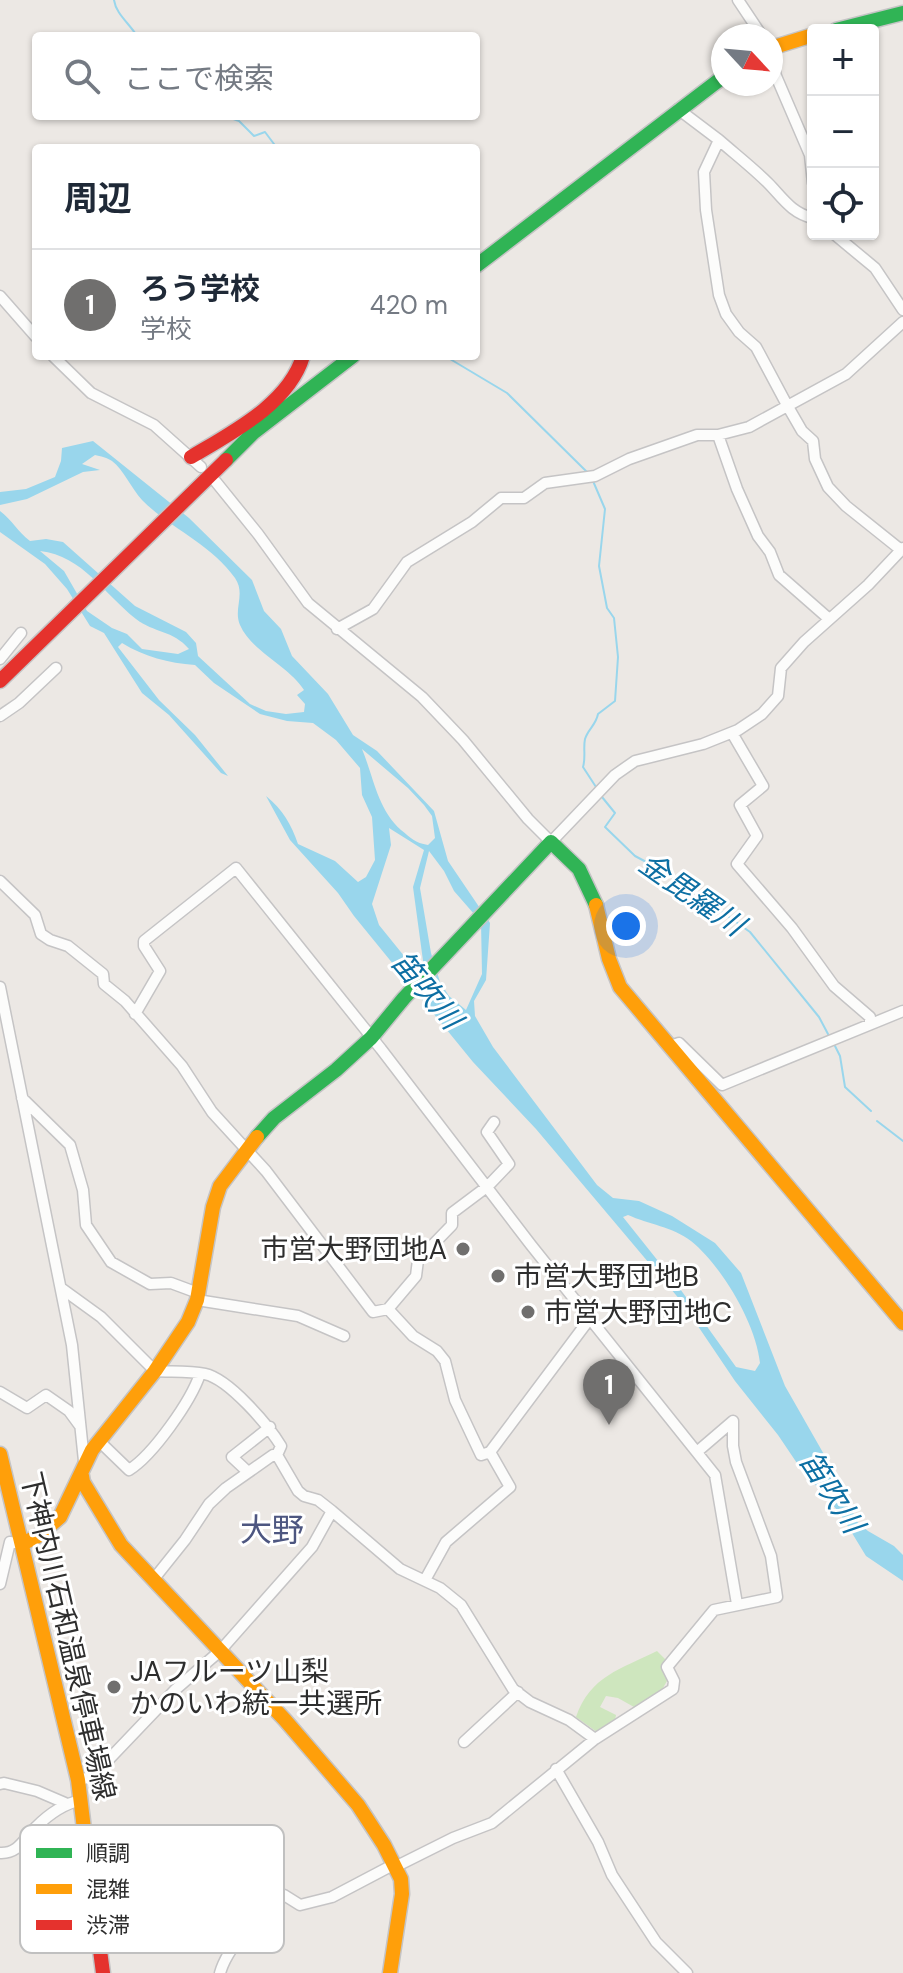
<!DOCTYPE html>
<html lang="ja">
<meta charset="utf-8">
<style>
body{margin:0;font-family:"DM Sans","Noto Sans JP",sans-serif;background:#f6f6f7;color:#1f2937}
.controls{position:absolute;right:24px;top:24px;display:grid;overflow:hidden;border-radius:8px;box-shadow:0 2px 6px #0004}
.controls button{width:72px;height:72px;display:grid;place-items:center;padding:0;border:0;border-bottom:2px solid #e0e1e3;background:#fff;color:#1f2937;font:40px sans-serif}
.compass{position:absolute;left:711px;top:24px;width:72px;height:72px;border-radius:50%;background:#fff;box-shadow:0 2px 6px #0004;rotate:116deg}
.you{position:absolute;left:626px;top:926px;width:28px;height:28px;margin:-20px;border:6px solid #fff;border-radius:50%;background:#1a73e8;box-shadow:0 0 0 12px #1a73e833}
.badge{display:grid;place-items:center;width:52px;height:52px;border-radius:50%;background:#706f6e;color:#fff;font-size:26px;font-weight:700}
.pin{position:absolute;translate:-50% -66px;filter:drop-shadow(0 2px 4px #0008)}
.pin::after{content:'';position:absolute;top:42px;width:28px;height:24px;background:inherit;clip-path:polygon(0 0,100% 0,50% 100%)}
.list{margin:0;padding:0;list-style:none}
h2{display:flex;justify-content:space-between;align-items:center;height:104px;margin:0;padding:0 32px;font-size:34px}
h2 small{font-size:26px;font-weight:400;color:#747a83}
.list li{display:grid;grid-template-columns:52px 1fr auto;gap:24px;align-items:center;box-sizing:border-box;height:112px;padding:0 32px;border-top:2px solid #e0e1e3}
.list b{display:block;font-size:30px;white-space:nowrap}
.list p{margin:0;font-size:26px;white-space:nowrap;color:#747a83}
.list em{font-size:26px;font-style:normal;color:#747a83}
.icon{flex:none;width:44px;height:44px;fill:none;stroke:currentColor;stroke-width:2;stroke-linecap:round;stroke-linejoin:round}
.map{position:relative;flex:none;width:903px;height:1973px;overflow:hidden}
.search{position:absolute;background:#fff;box-shadow:0 2px 6px #0004;left:32px;top:32px;width:448px;height:88px;display:flex;align-items:center;gap:20px;box-sizing:border-box;padding:0 28px;border-radius:8px;color:#747a83;font-size:30px}
.panel{position:absolute;background:#fff;box-shadow:0 2px 6px #0004;left:32px;top:144px;width:448px;height:216px;border-radius:8px}
.map>svg:first-child{display:block}
</style>
<div class="map">
<svg width="903" height="1973" viewBox="0 0 903 1973">
<rect width="100%" height="100%" fill="#ece8e4"/>
<!-- green -->
<path fill="#cee6be" d="M 657,1651 L 668,1662 L 663,1667 L 667,1681 L 660,1693 L 634,1707 L 618,1698 L 606,1696 L 600,1707 L 616,1715 L 615,1720 L 597,1732 L 576,1717 C 590,1676 621,1669 657,1651 Z"/>
<!-- water -->
<path fill="#99d6ec" fill-rule="evenodd" d="M 93,441 L 189,518 L 252,580 L 264,611 L 281,629 L 292,656 L 328,694 L 353,735 L 377,751 L 434,811 L 448,861 L 490,923 L 486,980 L 474,1001 L 475,1016 L 493,1047 L 597,1185 L 613,1198 L 639,1201 L 672,1216 L 715,1243 L 741,1273 L 785,1386 L 850,1500 L 855,1520 L 868,1531 L 894,1546 L 903,1555 L 903,1581 L 866,1556 L 841,1515 L 819,1488 L 807,1478 L 778,1435 L 735,1381 L 681,1301 L 536,1129 L 473,1062 L 354,916 L 338,893 L 290,840 L 266,796 C 283,810 291,824 298,844 L 335,861 L 358,882 L 366,877 L 375,860 L 372,817 L 362,795 L 360,768 L 336,740 L 313,723 L 287,721 L 260,714 L 214,683 L 195,665 C 168,663 145,657 122,643 L 118,647 L 159,700 L 195,735 L 228,776 L 221,773 L 169,715 L 142,693 L 104,633 L 90,626 L 67,589 L 45,564 L 0,532 L 0,511 C 12,520 18,532 30,541 L 46,539 L 63,542 L 135,606 L 186,632 L 196,643 L 198,656 L 250,704 L 266,711 L 286,714 L 304,712 L 305,704 L 297,695 L 304,690 C 290,667 251,651 240,625 C 233,609 246,594 235,578 C 211,544 171,529 142,500 C 131,488 124,470 112,461 C 108,458 100,456 95,455 L 82,464 L 100,470 L 83,472 L 27,499 L 0,505 L 0,492 L 26,489 L 55,477 L 61,461 L 62,448 ZM 40,551 C 83,556 104,594 136,619 C 154,633 173,630 189,649 L 178,654 L 142,649 L 127,634 L 112,628 L 87,611 L 64,571 ZM 362,749 L 408,788 L 424,805 L 432,816 L 435,838 L 428,845 C 415,843 411,838 401,830 C 377,808 374,778 362,749 ZM 389,828 L 424,850 L 413,887 L 424,968 L 417,972 L 379,925 L 372,904 L 391,845 ZM 429,851 L 444,871 L 454,891 L 481,922 L 482,974 L 466,1010 L 449,996 L 440,982 L 431,953 L 420,888 ZM 628,1215 C 648,1224 673,1227 691,1241 C 722,1266 756,1324 760,1363 L 755,1371 L 736,1367 L 678,1286 L 623,1217 Z"/>
<g fill="none" stroke-linecap="round" stroke-linejoin="round">
<!-- stream -->
<path stroke="#99d6ec" stroke-width="2" d="M 114,0 C 116,14 129,23 137,36
M 225,116 L 239,121 L 254,136 L 265,132 L 277,148
M 445,356 L 507,393 L 587,472
M 593,481 L 605,509 L 599,566 L 607,608 L 614,618 L 618,657 L 615,701 L 598,714 C 596,725 588,729 585,739 C 583,748 586,757 583,767 L 596,787
M 602,797 L 615,813 L 605,827 L 635,856 L 667,873 L 750,932 L 819,1017 L 828,1034
M 835,1046 L 840,1056 L 845,1087 L 871,1111
M 877,1121 L 903,1141"/>
<!-- street casing -->
<g stroke="#c5c4c5" stroke-width="13">
<path id="street" d="M 738,0 L 762,36
M 771,57 L 776,76 L 810,155 L 813,183
M 678,109 L 719,140 L 704,172 L 706,210 L 719,295 L 726,314 L 739,332 L 756,347 L 787,405 L 802,431 L 813,441 L 815,459 L 828,487 L 846,506 L 901,550
M 719,140 C 735,154 753,168 768,183 C 782,197 791,213 813,218
M 834,234 L 875,268 L 903,310
M 0,296 L 36,337
M 53,356 L 91,393 L 154,425 L 201,467
M 718,435 L 737,489 L 758,536 L 770,552 L 779,575 L 828,618
M 216,482 L 258,534 L 308,603 L 422,697 L 463,740 L 528,819 L 551,842 L 615,775 L 635,761 L 703,744 L 738,730 L 762,714 L 778,696 L 781,668 L 804,642 L 868,585 L 903,548
M 337,629 L 373,609 L 407,562 L 472,522 L 501,498 L 524,498 L 545,483 L 595,476 L 629,459 L 697,435 L 718,435 L 749,427 L 846,374 L 903,322
M 0,659 L 21,633
M 0,716 L 19,703 L 56,668
M 732,733 L 763,786 L 740,805 L 757,836 L 737,864 L 792,928 L 834,986 L 870,1017 L 870,1022
M 0,881 L 35,915 L 41,934 L 50,940 L 68,946 L 103,974 L 104,984 L 125,1001 L 182,1066 L 212,1112 L 266,1171 L 373,1312 L 388,1309 L 413,1336 L 437,1351 L 445,1361 L 455,1400 L 481,1455 L 490,1452 L 510,1487 L 446,1542 L 425,1580
M 0,987 L 72,1345 L 84,1461
M 135,1014 L 160,971 L 144,946 L 144,941 L 236,868 L 381,1049 L 531,1245 L 715,1475 L 737,1604
M 670,1046 L 679,1043 L 722,1085 L 903,1011
M 22,1098 L 70,1145 L 83,1190 L 86,1225 L 111,1262 L 150,1284 L 171,1283 L 198,1293
M 61,1288 L 101,1317 L 155,1371 C 171,1372 189,1371 205,1374 C 229,1379 269,1426 281,1446 L 277,1455 L 298,1491 L 304,1496 L 318,1500 L 332,1511 L 400,1569 L 440,1588 L 461,1605 L 513,1689 L 530,1702 L 569,1720 L 595,1739
M 197,1300 L 298,1316 L 344,1336
M 388,1309 L 416,1276 L 418,1260 L 452,1225 L 452,1213 L 488,1186 L 509,1164 L 487,1132 L 494,1122
M 0,1392 L 27,1408 L 46,1395 L 69,1411 L 80,1426
M 99,1441 L 129,1470 C 153,1455 191,1401 200,1374
M 698,1451 L 733,1421
M 490,1452 L 591,1317
M 248,1472 L 232,1457 L 270,1427
M 153,1580 L 185,1540 L 209,1504 L 226,1488 L 273,1455 L 277,1455
M 0,1584 L 10,1542 L 22,1544
M 464,1742 L 518,1692
M 556,1769 L 598,1842 L 612,1875 L 656,1942 L 687,1973
M 78,1780 L 92,1777 L 176,1689 L 220,1651 L 312,1547 L 332,1511
M 0,1784 L 4,1783 L 37,1791 L 65,1803
M 0,1853 C 19,1854 24,1838 36,1827 C 49,1814 63,1804 81,1800
M 220,1973 C 228,1945 258,1916 279,1897 L 284,1895 L 300,1905 L 332,1897 L 389,1867 L 397,1866 L 453,1838 L 492,1823 L 595,1739 L 673,1689 L 674,1681 L 667,1667 L 714,1610 L 777,1597 L 771,1556 L 736,1462 L 733,1446 L 733,1421"/>
</g>
<!-- fast casing -->
<g stroke="#c5c4c5" stroke-width="17">
<path id="fast" d="M 836,30 L 903,13
M 476,266 L 723,77
M 226,460 L 253,433 L 353,356
M 257,1137 L 274,1118 L 336,1070 L 371,1038 L 404,998 L 551,842 L 579,869 L 596,905"/>
</g>
<!-- slow casing -->
<g stroke="#c5c4c5" stroke-width="17">
<path id="slow" d="M 771,48 L 813,35
M 596,905 L 609,959 L 620,987 L 903,1323
M 0,1454 L 78,1780 L 85,1837
M 82,1476 L 83,1482 L 121,1545 L 285,1720 L 358,1805 L 384,1845 L 401,1879 L 402,1894 L 390,1973
M 22,1544 L 38,1536 L 60,1517 L 92,1450 L 155,1371 L 188,1322 L 197,1300 L 213,1207 L 220,1186 L 257,1137"/>
</g>
<!-- jam casing -->
<g stroke="#c5c4c5" stroke-width="17">
<path id="jam" d="M 191,457 C 231,433 289,404 303,356
M 0,681 L 226,460
M 85,1837 L 103,1973"/>
</g>
<!-- street -->
<use href="#street" stroke="#fcfcfb" stroke-width="10"/>
<!-- fast -->
<use href="#fast" stroke="#30b455" stroke-width="14"/>
<!-- slow -->
<use href="#slow" stroke="#ff9f0a" stroke-width="14"/>
<!-- jam -->
<use href="#jam" stroke="#e5322d" stroke-width="14"/>
</g>
<!-- markers -->
<g fill="#706f6e" stroke="#fff" stroke-width="3">
<circle cx="463" cy="1249" r="8"/>
<circle cx="498" cy="1276" r="8"/>
<circle cx="528" cy="1312" r="8"/>
<circle cx="114" cy="1687" r="8"/>
</g>
<g text-anchor="middle" dominant-baseline="central" stroke-width="6" stroke-linejoin="round" paint-order="stroke">
<!-- poi labels -->
<g font-size="28" fill="#2e2e2e" stroke="#fff" text-anchor="start">
<text x="447" y="1249" text-anchor="end">市営大野団地A</text>
<text x="514" y="1276">市営大野団地B</text>
<text x="544" y="1312">市営大野団地C</text>
<text x="130" y="1671">JAフルーツ山梨<tspan x="130" dy="32">かのいわ統一共選所</tspan></text>
</g>
<!-- street labels -->
<g font-size="28" fill="#2e2e2e" stroke="#fff">
<text transform="translate(68 1636) rotate(77)">下神内川石和温泉停車場線</text>
</g>
<!-- water labels -->
<g font-size="30" font-style="italic" fill="#0d6fa3" stroke="#fff">
<text transform="translate(692 894) rotate(35)">金毘羅川</text>
<text transform="translate(427 990) rotate(50)">笛吹川</text>
<text transform="translate(832 1492) rotate(57)">笛吹川</text>
</g>
<!-- quarter labels -->
<g font-size="32" fill="#4d5680" stroke="#fff">
<text x="272" y="1530">大野</text>
</g>
</g>
<!-- legend -->
<rect x="20" y="1825" width="264" height="128" rx="12" fill="#fff" stroke="#c0c0c0" stroke-width="2"/>
<rect x="36" y="1848" width="36" height="10" fill="#30b455"/>
<rect x="36" y="1884" width="36" height="10" fill="#ff9f0a"/>
<rect x="36" y="1920" width="36" height="10" fill="#e5322d"/>
<g font-size="22" fill="#2e2e2e">
<text x="86" y="1861">順調</text>
<text x="86" y="1897">混雑</text>
<text x="86" y="1933">渋滞</text>
</g>
</svg>
<div class="controls">
<button>+</button>
<button>−</button>
<button><svg class="icon" aria-label="locate" viewBox="0 0 24 24"><circle cx="12" cy="12" r="6"/><path d="M12 2v4M12 18v4M2 12h4M18 12h4"/></svg></button>
</div>
<svg class="compass" viewBox="-18 -18 36 36"><path d="M0-13l5 13h-10z" fill="#e53935"/><path d="M0 13l5-13h-10z" fill="#747a83"/></svg>
<div class="you"></div>
<div class="pin badge" style="left:609px;top:1425px">1</div>
<div class="search"><svg class="icon" aria-label="search" viewBox="0 0 24 24"><circle cx="10" cy="10" r="6"/><path d="M15 15l6 6"/></svg>ここで検索</div>
<section class="panel">
<h2>周辺<small></small></h2>
<ul class="list">
<li><span class="badge">1</span><div><b>ろう学校</b><p>学校</p></div><em>420 m</em></li>
</ul>
</section>
</div>
